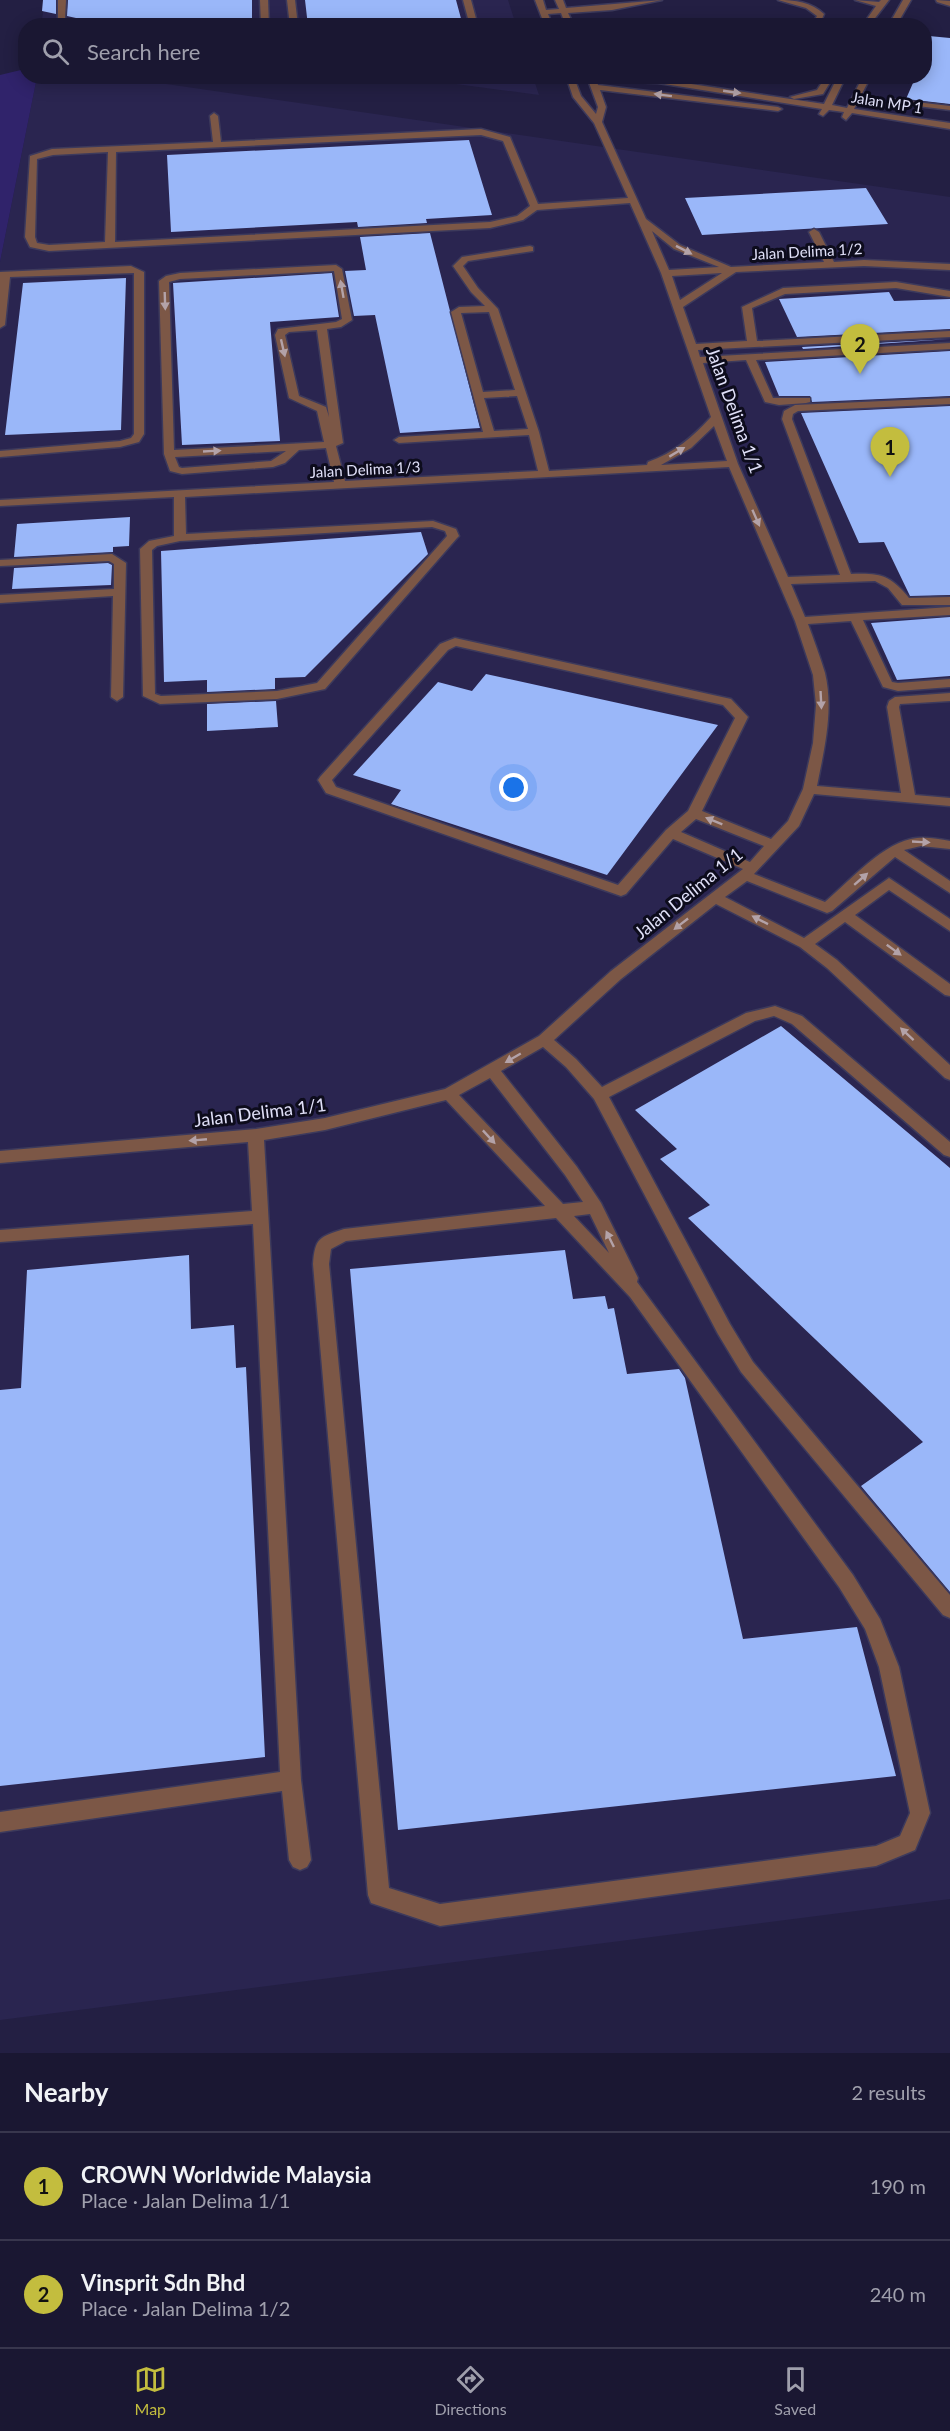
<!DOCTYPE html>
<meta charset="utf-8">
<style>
body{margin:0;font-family:Lato,sans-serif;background:#23203a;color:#f1f3f6}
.you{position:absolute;left:514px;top:788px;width:21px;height:21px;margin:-15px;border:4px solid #fff;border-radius:50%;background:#1a73e8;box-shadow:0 0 0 9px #1a73e833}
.badge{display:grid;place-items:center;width:39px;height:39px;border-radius:50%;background:#c3bd3e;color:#111;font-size:20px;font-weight:700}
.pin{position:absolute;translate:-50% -50px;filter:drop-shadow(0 2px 3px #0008)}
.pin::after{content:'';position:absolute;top:32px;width:21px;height:18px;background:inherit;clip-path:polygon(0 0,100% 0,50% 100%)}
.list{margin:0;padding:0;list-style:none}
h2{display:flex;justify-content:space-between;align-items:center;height:78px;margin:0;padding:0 24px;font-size:26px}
h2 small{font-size:20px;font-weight:400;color:#9f9fac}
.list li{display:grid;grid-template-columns:39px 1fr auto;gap:18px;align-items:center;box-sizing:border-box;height:108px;padding:0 24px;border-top:2px solid #38364d}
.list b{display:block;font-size:22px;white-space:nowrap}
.list p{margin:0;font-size:20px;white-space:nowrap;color:#9f9fac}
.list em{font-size:20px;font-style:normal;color:#9f9fac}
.icon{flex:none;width:33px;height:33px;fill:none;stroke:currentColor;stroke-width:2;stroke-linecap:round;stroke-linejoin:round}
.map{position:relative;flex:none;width:950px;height:2053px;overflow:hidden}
.search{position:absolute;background:#1a1732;box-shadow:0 3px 15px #0003;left:18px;right:18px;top:18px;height:66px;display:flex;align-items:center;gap:15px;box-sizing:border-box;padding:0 21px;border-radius:24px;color:#9f9fac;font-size:22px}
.sheet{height:294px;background:#1a1732}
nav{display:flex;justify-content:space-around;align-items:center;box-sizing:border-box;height:84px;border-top:2px solid #38364d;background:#1a1732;font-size:16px;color:#9f9fac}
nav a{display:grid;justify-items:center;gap:3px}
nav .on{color:#c3bd3e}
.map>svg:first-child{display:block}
</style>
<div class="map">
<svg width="950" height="2053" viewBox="0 0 950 2053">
<rect width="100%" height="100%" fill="#231f43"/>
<!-- built -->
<path fill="#2a2550" d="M 45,0 L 508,0 L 516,25 L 41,26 Z
M 37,77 L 118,77 L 950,197 L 950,1899 L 0,2020 L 0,262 Z
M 404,77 L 533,77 L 539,95 Z"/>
<!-- green -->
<path fill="#30236b" d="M 25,69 L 26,76 L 37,77 L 0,262 L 0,75 Z"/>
<!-- building -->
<path fill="#9ab7f9" d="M 43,0 L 56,0 L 56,14 L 42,11 Z
M 68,0 L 252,0 L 252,26 L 112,26 L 67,16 Z
M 305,0 L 456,0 L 463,26 L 308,26 Z
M 929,36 L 950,38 L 950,104 L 906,99 L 916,76 L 924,76 L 924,47 Z
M 469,140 L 492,215 L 426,219 L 427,223 L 358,227 L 357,222 L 171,232 L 167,155 Z
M 866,188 L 888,224 L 702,235 L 685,198 Z
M 430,233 L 480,428 L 400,433 L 375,315 L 354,316 L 345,271 L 366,270 L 360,237 Z
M 332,273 L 339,317 L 270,322 L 280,441 L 182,445 L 173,283 Z
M 126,278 L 121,430 L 5,435 L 23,283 Z
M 889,292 L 894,301 L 950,299 L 950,329 L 797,337 L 779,299 Z
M 950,339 L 803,349 L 802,347 Z
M 950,351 L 950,396 L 812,402 L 810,396 L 779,396 L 765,362 Z
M 950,406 L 950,595 L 910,596 L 884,542 L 859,543 L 801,413 Z
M 130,517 L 129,546 L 113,547 L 113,552 L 14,557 L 17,524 Z
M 421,532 L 428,554 L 305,677 L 275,678 L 275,689 L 207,692 L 207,680 L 164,682 L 161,551 Z
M 108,563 L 112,565 L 111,585 L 12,589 L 14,568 Z
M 950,617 L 950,676 L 897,680 L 871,623 Z
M 486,674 L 718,725 L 607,875 L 391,804 L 401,790 L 353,775 L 438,682 L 472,691 Z
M 276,701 L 278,727 L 207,731 L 207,704 Z
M 781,1026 L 950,1168 L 950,1592 L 861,1486 L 923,1442 L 688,1218 L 710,1205 L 660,1159 L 677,1149 L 635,1110 Z
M 565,1250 L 573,1299 L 605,1296 L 608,1309 L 614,1308 L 627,1374 L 679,1369 L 685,1378 L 743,1639 L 857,1627 L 896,1776 L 398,1830 L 350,1269 Z
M 189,1255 L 191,1329 L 234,1325 L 236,1368 L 246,1367 L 265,1757 L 0,1786 L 0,1390 L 21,1388 L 27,1270 Z"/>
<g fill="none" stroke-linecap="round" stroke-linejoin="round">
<!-- minor casing -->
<g stroke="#3d3a5c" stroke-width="3">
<path id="minor" d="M 58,0 L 66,0 L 65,19 L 93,26 L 76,26 L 58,22 Z
M 260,0 L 268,0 L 269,26 L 261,26 Z
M 287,0 L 295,0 L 298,26 L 290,26 Z
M 463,0 L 471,0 L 478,26 L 470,26 Z
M 535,0 L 543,0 L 546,10 L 559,9 L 555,0 L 563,0 L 566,8 L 662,0 L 612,10 L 568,13 L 574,26 L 566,26 L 561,13 L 548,14 L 553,26 L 545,26 Z
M 778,0 C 795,0 811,2 824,14 L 822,19 L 861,26 L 813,23 L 817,16 L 806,8 Z
M 855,0 L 879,2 L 881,0 L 889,0 L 869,26 L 862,26 L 876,6 Z
M 903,0 L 911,0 L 896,26 L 888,26 Z
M 936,0 L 950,1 L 950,6 L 937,2 Z
M 485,76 L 493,76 L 493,77 L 489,79 Z
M 566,76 L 658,79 L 824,104 L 838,76 L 846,76 L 832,105 L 847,108 L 863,76 L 871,76 L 854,109 L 950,123 L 950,129 L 852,113 L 846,120 L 842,117 L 844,112 L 829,110 L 823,116 L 819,114 L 822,109 L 658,83 L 597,81 L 598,85 L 778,107 L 782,109 L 778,111 L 600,90 L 606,107 L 602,122 L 646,219 L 680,245 L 731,267 L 824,262 L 809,232 L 814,229 L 819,232 L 834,262 L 864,260 L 950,264 L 950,270 L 864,266 L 736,272 L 683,307 L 696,344 L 747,341 L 742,307 L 783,288 L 896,282 L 950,291 L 950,297 L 896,288 L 785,294 L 752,308 L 757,341 L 950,331 L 950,337 L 698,350 L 700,357 L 950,343 L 950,349 L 756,360 L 773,398 L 810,398 L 810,402 L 806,403 L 779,405 L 765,402 L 746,360 L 703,363 L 738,464 L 788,577 L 840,575 L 782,419 L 784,411 L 795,405 L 950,398 L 950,404 L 798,411 L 793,414 L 792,419 L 851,574 C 881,573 890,575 909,598 L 950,597 L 950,605 L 902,605 L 888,588 L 875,581 L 791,584 L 805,617 L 950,607 L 950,615 L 863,620 L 892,682 L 898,683 L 950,679 L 950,687 L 898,691 L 883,687 L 851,621 L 808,624 C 814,640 820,657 825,673 C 834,710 824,750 817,786 L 901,793 L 887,707 L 889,701 L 895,697 L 950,693 L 950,701 L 900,704 L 899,707 L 915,795 L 950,798 L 950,806 L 814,794 L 799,826 L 754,874 L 825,902 C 850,881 884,841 917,838 C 928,837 939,839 950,841 L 950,849 L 921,846 L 904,850 L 950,881 L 950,893 L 895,857 L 832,911 L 827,913 L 747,881 L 725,897 L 804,938 L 889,878 L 950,919 L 950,931 L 889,890 L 855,915 L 950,984 L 950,996 L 945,995 L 845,922 L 815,944 L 837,960 L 950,1065 L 950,1080 L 945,1078 L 827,968 L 800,947 L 716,904 L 621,979 L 554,1040 L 576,1059 L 602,1087 L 746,1013 L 775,1006 L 802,1016 L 950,1142 L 950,1157 L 944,1155 L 792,1024 L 774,1016 L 755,1021 L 609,1097 L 730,1324 L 753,1362 L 950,1595 L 950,1618 L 943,1615 L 741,1372 L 718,1334 L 594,1099 L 566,1067 L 543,1047 L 501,1071 L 577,1167 L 601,1203 L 638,1278 L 637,1282 L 853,1575 L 880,1619 L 899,1667 L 930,1813 L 915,1850 L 876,1866 L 440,1926 L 371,1903 L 368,1895 L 313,1264 C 315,1238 319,1237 344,1229 L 545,1206 L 446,1100 L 325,1130 L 264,1140 L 301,1780 L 311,1860 L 307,1867 L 300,1870 L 293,1867 L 289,1860 L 282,1791 L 0,1832 L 0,1812 L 280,1772 L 253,1224 L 0,1242 L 0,1230 L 252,1211 L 248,1142 L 0,1163 L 0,1151 L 256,1129 L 325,1118 L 445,1089 L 539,1036 L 611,971 L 743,869 L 673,839 L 626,894 L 621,896 L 326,793 L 318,780 L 320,777 L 440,644 L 455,638 L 731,699 L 748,717 L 702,811 L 771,839 L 788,821 L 803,789 L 813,743 L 816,705 L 813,675 L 795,621 L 729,467 L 185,497 L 186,534 L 433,521 L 456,529 L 459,536 L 457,538 L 325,689 L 277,699 L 160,704 L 143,696 L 140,549 L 149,541 L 174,536 L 174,497 L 0,506 L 0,500 L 334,482 L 326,448 L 299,450 L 285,463 L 273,467 L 182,474 L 170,471 L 164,454 L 159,281 L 166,276 L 180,273 L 336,265 L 342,269 L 352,320 L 341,327 L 327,329 L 343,443 L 336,446 L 345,481 L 538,471 L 529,435 L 399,443 L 394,440 L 399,437 L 483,432 L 451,312 L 459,307 L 485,306 L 471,292 L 453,266 L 462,257 L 530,246 L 533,247 L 533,251 L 468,261 L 463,266 L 478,288 L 498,309 L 539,432 L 549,471 L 647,465 L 648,462 C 674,453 693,437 711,417 L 661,273 L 630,203 L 537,210 L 523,220 L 490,228 L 49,251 L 30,247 L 25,237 L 30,156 L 52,149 L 213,142 L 210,116 L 214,113 L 218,116 L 221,142 L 481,129 L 510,137 L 538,204 L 628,198 L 594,123 L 573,97 ZM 575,80 L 588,80 L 598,107 L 596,114 L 581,96 ZM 481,135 L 503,141 L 530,206 L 517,216 L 490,222 L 115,242 L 116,152 ZM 108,152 L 105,242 L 49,245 L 37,243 L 35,237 L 37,159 L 53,155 ZM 652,231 L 674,249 L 719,267 L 669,270 ZM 334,271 L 342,319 L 336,322 L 278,329 L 275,335 L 289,398 L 317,411 L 324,442 L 174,450 L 169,282 L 180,279 ZM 722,273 L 680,300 L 672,276 ZM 489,312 L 515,390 L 483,392 L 461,313 ZM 317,330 L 329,417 L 326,407 L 299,396 L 285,335 L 289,332 ZM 517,396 L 528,429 L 494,431 L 484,398 ZM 714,426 L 727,461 L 661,465 L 691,448 ZM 286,451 L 271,461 L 182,468 L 179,467 L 175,457 ZM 432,527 L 445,531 L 447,536 L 317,683 L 277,691 L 161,696 L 155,694 L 152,550 L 157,546 L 180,541 ZM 456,646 L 723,705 L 735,718 L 688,811 L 666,830 L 618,885 L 336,787 L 332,780 L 448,650 ZM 696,819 L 764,846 L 750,862 L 681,832 ZM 490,1078 L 565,1175 L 583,1202 L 563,1204 L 459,1095 ZM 590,1214 L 609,1253 L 574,1216 ZM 556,1218 L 630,1297 L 839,1587 L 865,1629 L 879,1667 L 910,1813 L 900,1836 L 876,1846 L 440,1904 L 389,1888 L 329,1264 L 331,1249 L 346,1241 Z
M 826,76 L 834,76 L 823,94 L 794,99 L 790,97 L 817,90 Z
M 890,99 L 950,106 L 950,110 L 893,103 L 890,103 Z
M 131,266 L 144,272 L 144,434 L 139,442 L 120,447 L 0,457 L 0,451 L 120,441 L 131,438 L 134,434 L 134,273 L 10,277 L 5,325 L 0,328 L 0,272 Z
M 112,554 L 126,563 L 123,697 L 117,701 L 111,697 L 113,596 L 0,603 L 0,595 L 114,589 L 114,564 L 109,561 L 0,566 L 0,560 Z"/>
</g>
<!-- minor -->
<use href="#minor" fill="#7c5746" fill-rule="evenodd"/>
</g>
<!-- one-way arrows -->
<defs><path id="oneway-solid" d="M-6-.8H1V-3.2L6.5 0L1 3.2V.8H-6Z" transform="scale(1.5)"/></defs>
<g fill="#b3a2a8">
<use href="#oneway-solid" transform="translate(732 92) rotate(8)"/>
<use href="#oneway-solid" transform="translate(663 95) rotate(-173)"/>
<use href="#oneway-solid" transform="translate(684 250) rotate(27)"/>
<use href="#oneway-solid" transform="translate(342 289) rotate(-100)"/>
<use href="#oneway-solid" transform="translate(165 301) rotate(88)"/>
<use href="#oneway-solid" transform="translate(283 348) rotate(77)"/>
<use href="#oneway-solid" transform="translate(212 451) rotate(-3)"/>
<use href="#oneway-solid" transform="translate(677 452) rotate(-31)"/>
<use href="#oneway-solid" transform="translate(756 518) rotate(66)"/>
<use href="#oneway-solid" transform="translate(821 700) rotate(87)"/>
<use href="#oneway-solid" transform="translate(714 821) rotate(-158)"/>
<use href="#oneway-solid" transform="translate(921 842) rotate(3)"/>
<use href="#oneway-solid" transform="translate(861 879) rotate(-41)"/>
<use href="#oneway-solid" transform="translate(760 920) rotate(-153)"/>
<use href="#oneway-solid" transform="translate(681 924) rotate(142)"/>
<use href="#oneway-solid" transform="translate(894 950) rotate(36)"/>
<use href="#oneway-solid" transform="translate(907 1034) rotate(-137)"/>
<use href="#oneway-solid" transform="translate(513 1058) rotate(150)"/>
<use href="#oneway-solid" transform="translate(489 1137) rotate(47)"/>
<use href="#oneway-solid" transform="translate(198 1140) rotate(175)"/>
<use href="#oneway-solid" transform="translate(610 1239) rotate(-116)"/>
</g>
<g text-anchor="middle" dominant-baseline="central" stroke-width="6" stroke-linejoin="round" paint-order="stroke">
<!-- far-street labels -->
<g font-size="15" fill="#e0e0f8" stroke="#0d0c1c">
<text transform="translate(887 102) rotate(9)">Jalan MP 1</text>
<text transform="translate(807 251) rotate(-3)">Jalan Delima 1/2</text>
<text transform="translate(365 469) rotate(-3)">Jalan Delima 1/3</text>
</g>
<!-- street labels -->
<g font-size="18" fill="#e0e0f8" stroke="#0d0c1c">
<text transform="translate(735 410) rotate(70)">Jalan Delima 1/1</text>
<text transform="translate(688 893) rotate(-39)">Jalan Delima 1/1</text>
<text transform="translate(260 1112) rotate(-7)">Jalan Delima 1/1</text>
</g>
</g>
</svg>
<div class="you"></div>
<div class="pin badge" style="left:890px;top:477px">1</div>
<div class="pin badge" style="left:860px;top:374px">2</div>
<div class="search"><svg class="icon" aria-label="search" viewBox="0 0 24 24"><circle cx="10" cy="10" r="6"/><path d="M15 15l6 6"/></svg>Search here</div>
</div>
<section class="sheet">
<h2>Nearby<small>2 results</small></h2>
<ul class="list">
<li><span class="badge">1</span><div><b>CROWN Worldwide Malaysia</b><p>Place · Jalan Delima 1/1</p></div><em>190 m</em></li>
<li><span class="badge">2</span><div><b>Vinsprit Sdn Bhd</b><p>Place · Jalan Delima 1/2</p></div><em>240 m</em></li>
</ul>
</section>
<nav>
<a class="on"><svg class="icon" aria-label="map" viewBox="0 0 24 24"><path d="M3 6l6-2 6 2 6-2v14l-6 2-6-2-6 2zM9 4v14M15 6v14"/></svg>Map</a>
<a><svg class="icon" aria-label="directions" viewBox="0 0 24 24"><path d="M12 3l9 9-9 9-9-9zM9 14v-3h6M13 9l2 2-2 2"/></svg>Directions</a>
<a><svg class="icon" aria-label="saved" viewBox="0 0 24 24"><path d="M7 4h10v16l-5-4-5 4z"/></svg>Saved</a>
</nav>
